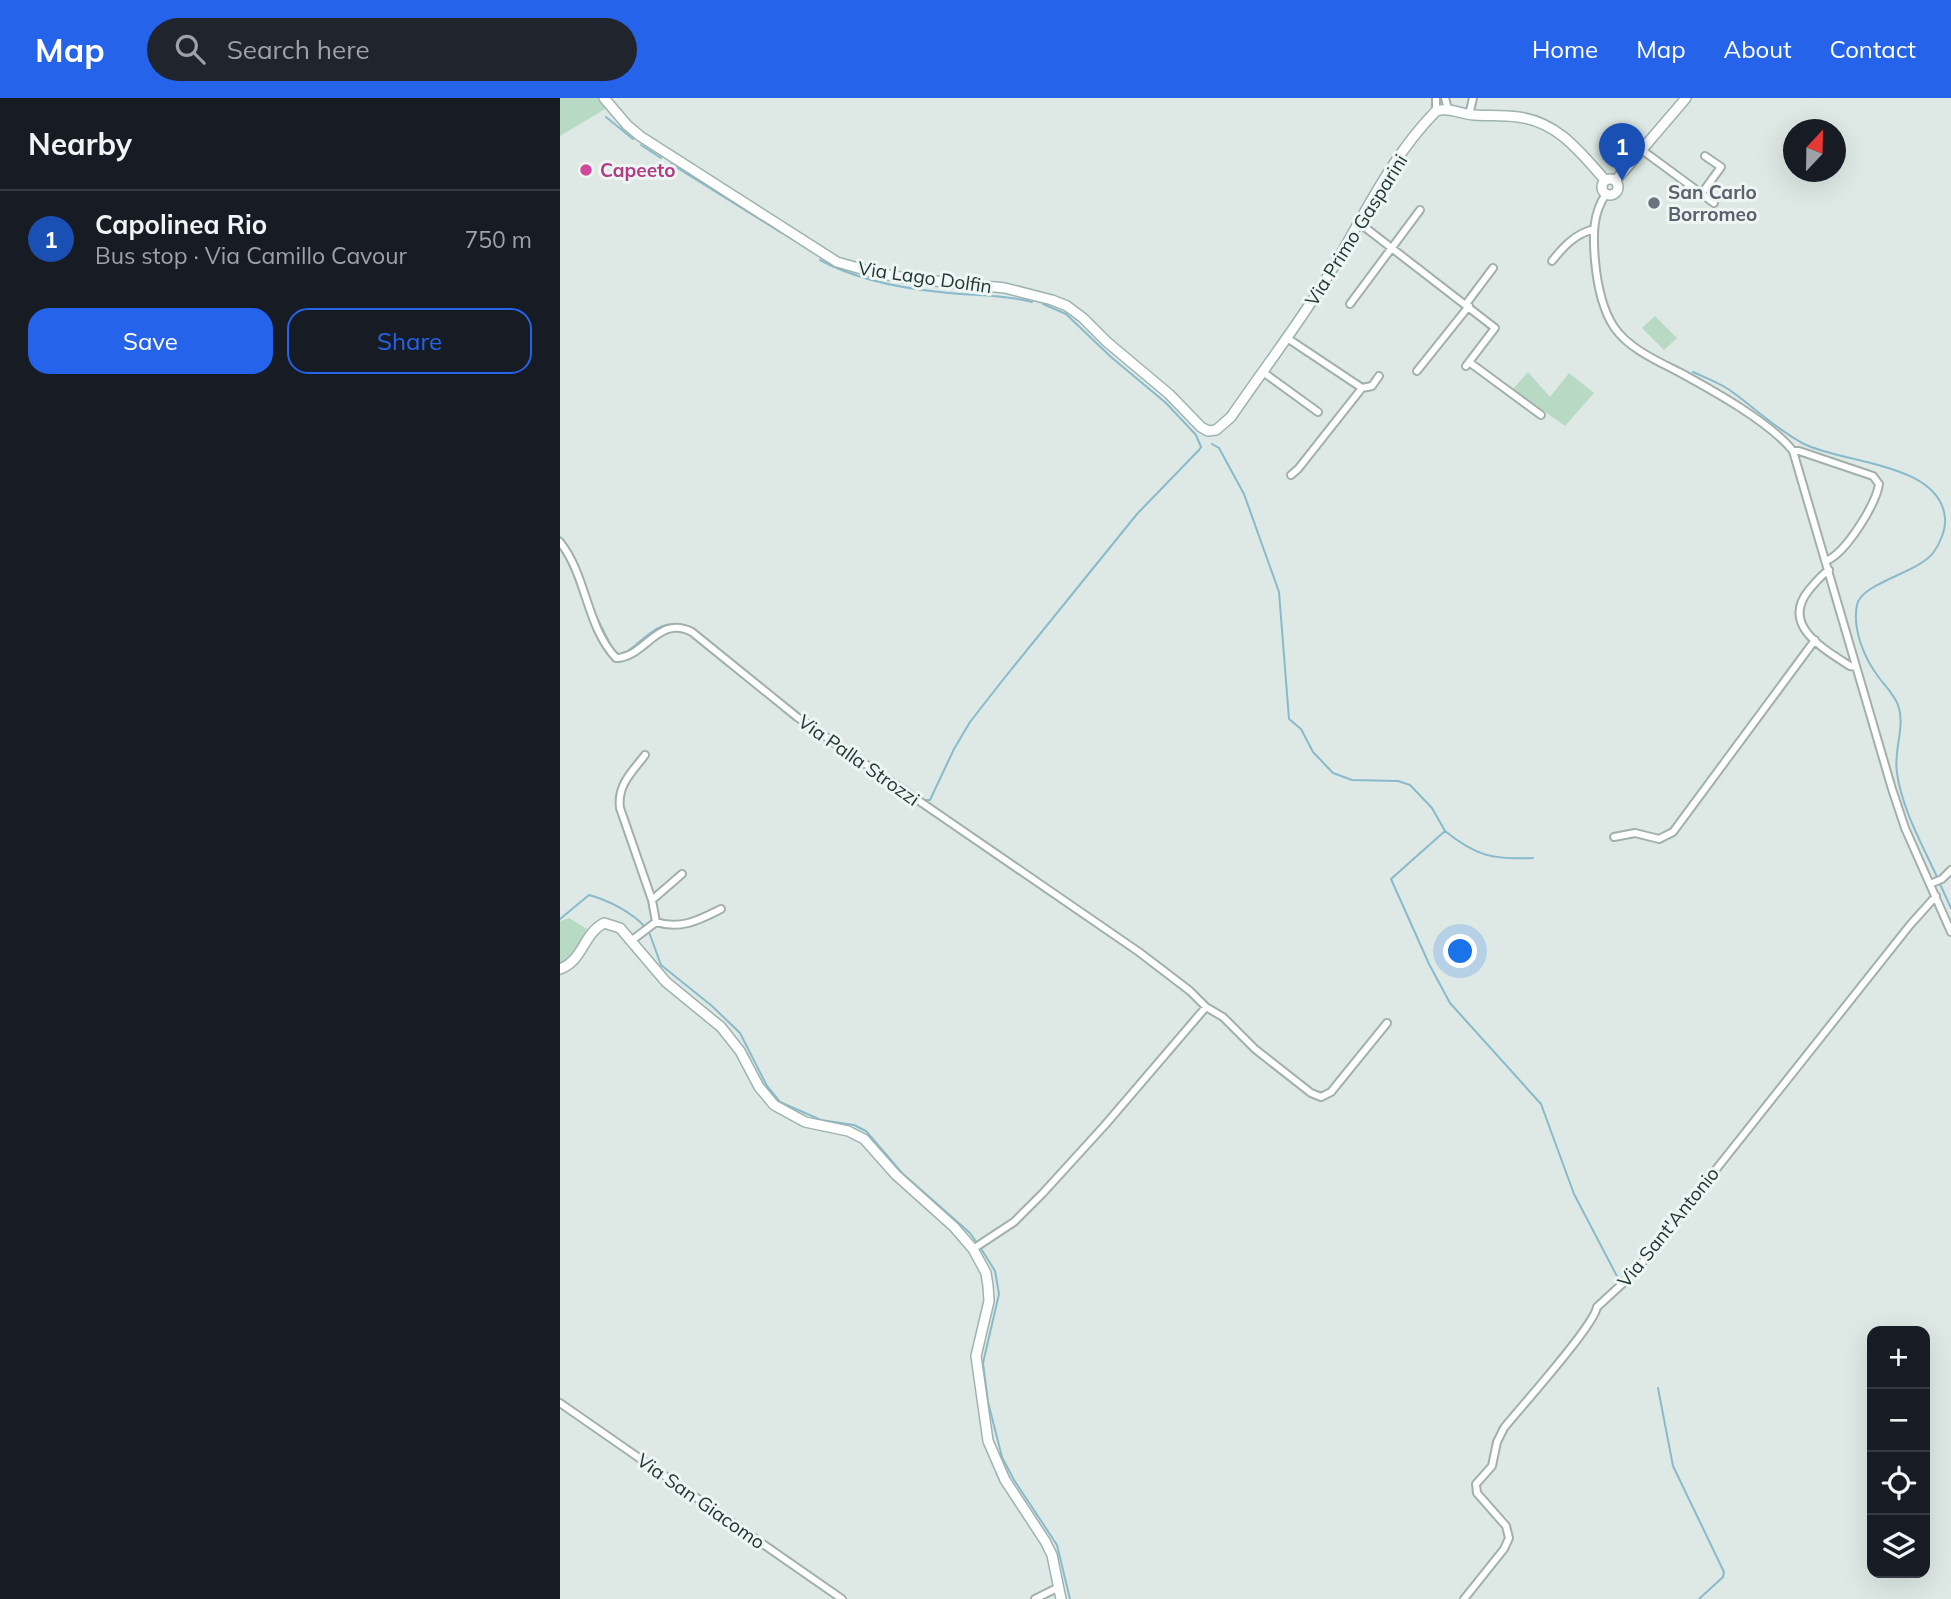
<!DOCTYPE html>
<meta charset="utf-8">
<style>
body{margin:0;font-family:Mulish,sans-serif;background:#20242c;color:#f1f3f6}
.controls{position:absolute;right:21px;bottom:21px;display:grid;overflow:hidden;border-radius:14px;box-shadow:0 7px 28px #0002}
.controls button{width:63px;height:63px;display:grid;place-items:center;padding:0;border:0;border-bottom:2px solid #363941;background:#171b24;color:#f1f3f6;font:35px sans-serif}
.compass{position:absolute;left:1223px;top:21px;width:63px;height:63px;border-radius:50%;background:#171b24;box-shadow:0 7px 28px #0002;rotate:22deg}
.you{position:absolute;left:901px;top:854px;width:24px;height:24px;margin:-18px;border:5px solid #fff;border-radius:50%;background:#1a73e8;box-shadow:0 0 0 10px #1a73e833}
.badge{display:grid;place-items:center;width:46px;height:46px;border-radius:50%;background:#2563eb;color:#fff;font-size:23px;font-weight:700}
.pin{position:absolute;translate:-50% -58px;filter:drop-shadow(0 2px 4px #0008)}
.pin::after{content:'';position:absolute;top:37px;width:24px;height:21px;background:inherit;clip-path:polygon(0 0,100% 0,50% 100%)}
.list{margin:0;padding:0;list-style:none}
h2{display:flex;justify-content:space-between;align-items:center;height:91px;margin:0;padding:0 28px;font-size:30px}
h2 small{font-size:23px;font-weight:400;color:#9ea1a6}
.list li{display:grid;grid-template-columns:46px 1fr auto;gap:21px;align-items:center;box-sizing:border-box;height:98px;padding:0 28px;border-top:2px solid #363941}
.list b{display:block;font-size:26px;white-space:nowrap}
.list p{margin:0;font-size:23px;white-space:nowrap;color:#9ea1a6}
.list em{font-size:23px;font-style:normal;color:#9ea1a6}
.actions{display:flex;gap:14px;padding:21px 28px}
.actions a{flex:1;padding:16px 0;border:2px solid #2563eb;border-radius:21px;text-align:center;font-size:24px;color:#2563eb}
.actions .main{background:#2563eb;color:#fff}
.icon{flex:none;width:38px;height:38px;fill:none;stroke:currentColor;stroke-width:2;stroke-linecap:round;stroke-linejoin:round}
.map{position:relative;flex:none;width:1391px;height:1501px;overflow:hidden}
header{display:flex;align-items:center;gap:42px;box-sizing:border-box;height:98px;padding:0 35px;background:#2563eb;color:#fff}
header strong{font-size:33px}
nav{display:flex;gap:38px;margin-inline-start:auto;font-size:24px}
.search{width:490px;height:63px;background:#20242c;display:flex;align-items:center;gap:18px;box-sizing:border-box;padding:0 24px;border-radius:38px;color:#9ea1a6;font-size:26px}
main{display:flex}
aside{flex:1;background:#171b24}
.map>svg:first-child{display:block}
</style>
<header>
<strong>Map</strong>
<div class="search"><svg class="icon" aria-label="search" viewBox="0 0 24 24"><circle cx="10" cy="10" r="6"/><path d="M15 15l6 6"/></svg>Search here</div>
<nav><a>Home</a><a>Map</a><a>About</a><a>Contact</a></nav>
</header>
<main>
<aside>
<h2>Nearby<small></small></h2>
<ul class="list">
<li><span class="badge" style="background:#1a4fb4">1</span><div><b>Capolinea Rio</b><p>Bus stop · Via Camillo Cavour</p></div><em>750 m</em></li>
</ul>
<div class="actions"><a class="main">Save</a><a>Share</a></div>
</aside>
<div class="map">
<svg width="1391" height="1501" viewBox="0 0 1391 1501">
<rect width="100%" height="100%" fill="#dee9e5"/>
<!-- green -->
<path fill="#b8d9c4" d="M 0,0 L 41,0 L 45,7 L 45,11 L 0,38 Z
M 1095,218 L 1117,240 L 1104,252 L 1082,230 Z
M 968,274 L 990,299 L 1009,275 L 1034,295 L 1005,328 L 953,291 Z
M 9,820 L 27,831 L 14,857 L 0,867 L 0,823 Z"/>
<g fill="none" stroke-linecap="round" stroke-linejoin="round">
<!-- stream -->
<path stroke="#89bacb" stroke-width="2" d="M 46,19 L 73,41
M 81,47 L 101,60
M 111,66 L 222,135
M 260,162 C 297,182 339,190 380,194 C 411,198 442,196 472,204
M 1133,274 C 1146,280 1160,285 1171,293 C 1196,311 1217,332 1244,346 C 1285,366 1380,365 1385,420 C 1386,431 1380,446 1373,455 C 1358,475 1301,485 1297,507 C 1292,532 1305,562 1320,581 C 1327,590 1334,597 1338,607 C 1346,629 1333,652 1337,675 C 1342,711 1362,746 1377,779
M 652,346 L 659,350 L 684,396 L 719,494 L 729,621 L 741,631 L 753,654 L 773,675 L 792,682 L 838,683 L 850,687 L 872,710 L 885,733 L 831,781 L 869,866 L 890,905 L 981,1006 L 1014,1096 L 1060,1184
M 0,439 L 12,455 L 29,500
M 33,512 L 51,548
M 65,555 C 87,540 101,517 129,530
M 244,620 L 363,702 L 370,702 L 394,651 L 410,624 L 442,583 L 577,416 L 639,352 L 641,349 L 636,337 L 606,305 L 551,259 L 506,216 L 483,206
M 885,733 C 916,758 933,762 973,760
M 1379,784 L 1391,810
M 0,821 L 29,797 C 48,802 73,815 85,829
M 89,834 L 101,867 L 152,908 L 180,935 L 207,988 L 220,1004 L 261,1022 L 294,1027 L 306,1033 L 342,1075 L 410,1135 L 417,1145
M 420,1149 L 435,1173 L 439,1196 L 423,1265 L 428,1304 L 442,1359 L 454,1382 L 497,1447 L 510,1501
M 1098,1290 L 1113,1368 L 1164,1474 L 1163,1479 L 1139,1501"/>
<!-- street casing -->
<g stroke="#a2b0ac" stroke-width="10">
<path id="street" d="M 876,0 L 876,13
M 885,0 L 888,11
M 909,17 L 913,0
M 1082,52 L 1154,105
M 1142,95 L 1161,69 L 1145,58
M 1046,96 C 1032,116 1033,139 1035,163 C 1037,184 1042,211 1054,229 C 1068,250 1097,263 1119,274 C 1152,292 1210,324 1233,353 L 1332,691 L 1345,730 L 1391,834
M 798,124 L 935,230 L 906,268
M 992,163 C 1004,148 1015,136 1034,131
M 790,206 L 860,112
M 906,206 L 933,170
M 727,240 L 802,290
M 909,264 L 981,317
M 857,273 L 909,208
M 703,274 L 758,314
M 802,290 L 812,288 L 819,278
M 1233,353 L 1239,353 L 1313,378 L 1319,386 C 1316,406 1286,455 1266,463
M 731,377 L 738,371 L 802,290
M 0,444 C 27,478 26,528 56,560 C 85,560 98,516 132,534 L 237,619 L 579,854 L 630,893 L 646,909 L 663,919 L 695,951 L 751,995 L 761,999 L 771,994 L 827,925
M 1269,472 C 1261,477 1255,485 1249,492 C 1220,527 1264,551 1290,568 L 1296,569
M 85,657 C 72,674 57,687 60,710 L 92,802 L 96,824
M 1054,739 L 1075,735 L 1099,741 L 1113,734 L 1255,542
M 1370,786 L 1382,781 L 1391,772
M 92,802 L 122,776
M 71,843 L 96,824 C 121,832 139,822 161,811
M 413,1151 L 454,1124 L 483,1095 L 545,1027 L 646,909
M 0,1305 L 282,1501
M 475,1501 L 499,1489
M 904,1501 L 944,1451 L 949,1440 L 946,1428 L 917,1395 L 916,1386 L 932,1368 L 937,1344 L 944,1330 C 960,1310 1034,1228 1037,1209 L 1073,1176 L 1350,827 L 1376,798"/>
</g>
<!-- secondary casing -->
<g stroke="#9eb3ae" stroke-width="12">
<path id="secondary" d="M 44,0 L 67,27 L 80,38 L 277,164 L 312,174 L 345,180 L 445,190 L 492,202 L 507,208 L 523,220 L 547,244 L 609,296 L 641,329 L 648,333 L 656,332 L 671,319 C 703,272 738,227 768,178 C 802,122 829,61 876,13 C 890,9 900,16 914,17 C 928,18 943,17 958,19 C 998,24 1020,54 1045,82
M1042 89a8 8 0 1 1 16 0a8 8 0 1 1-16 0Z
M 1056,82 L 1126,0
M 0,871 C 23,863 23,836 44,825 L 60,830 L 106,884 L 161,929 L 180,953 L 199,989 L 214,1007 L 245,1024 L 288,1033 L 304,1041 L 336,1077 L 394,1129 L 413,1151 L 426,1175 L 428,1188 L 429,1203 L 416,1258 L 428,1343 L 445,1382 L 485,1443 L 492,1457 L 501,1501"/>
</g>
<!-- street -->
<use href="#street" stroke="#fff" stroke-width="6"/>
<!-- secondary -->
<use href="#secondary" stroke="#fff" stroke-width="9"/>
</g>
<!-- markers -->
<circle fill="#d1479c" stroke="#eef6f3" stroke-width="2.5" cx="26" cy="72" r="7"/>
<circle fill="#6b7280" stroke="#eef6f3" stroke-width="2.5" cx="1094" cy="105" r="7"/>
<g text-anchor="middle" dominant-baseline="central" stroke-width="6" stroke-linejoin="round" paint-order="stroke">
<!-- hotel labels -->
<g font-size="19" font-weight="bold" fill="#b23c85" stroke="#eef6f3" text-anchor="start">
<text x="40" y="72">Capeeto</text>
</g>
<!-- worship labels -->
<g font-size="19" font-weight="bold" fill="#5b616d" stroke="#eef6f3" text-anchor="start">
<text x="1108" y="94">San Carlo<tspan x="1108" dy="22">Borromeo</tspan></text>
</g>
<!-- street labels -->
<g font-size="19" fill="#213733" stroke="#eef6f3">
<text transform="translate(796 132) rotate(-58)">Via Primo Gasparini</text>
<text transform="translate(365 179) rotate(8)">Via Lago Dolfin</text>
<text transform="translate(299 662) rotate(35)">Via Palla Strozzi</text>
<text transform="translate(1108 1129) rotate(-51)">Via Sant'Antonio</text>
<text transform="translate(141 1403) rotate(35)">Via San Giacomo</text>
</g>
</g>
</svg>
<div class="controls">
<button>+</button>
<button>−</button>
<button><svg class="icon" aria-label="locate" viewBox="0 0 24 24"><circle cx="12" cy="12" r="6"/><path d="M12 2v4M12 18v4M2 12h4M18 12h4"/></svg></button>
<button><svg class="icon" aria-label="layers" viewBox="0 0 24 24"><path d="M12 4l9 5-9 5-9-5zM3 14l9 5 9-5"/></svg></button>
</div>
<svg class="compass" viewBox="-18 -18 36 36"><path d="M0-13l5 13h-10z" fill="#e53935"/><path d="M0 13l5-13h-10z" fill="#9ea1a6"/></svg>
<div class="you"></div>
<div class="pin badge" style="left:1062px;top:83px;background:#1a4fb4">1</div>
</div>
</main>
